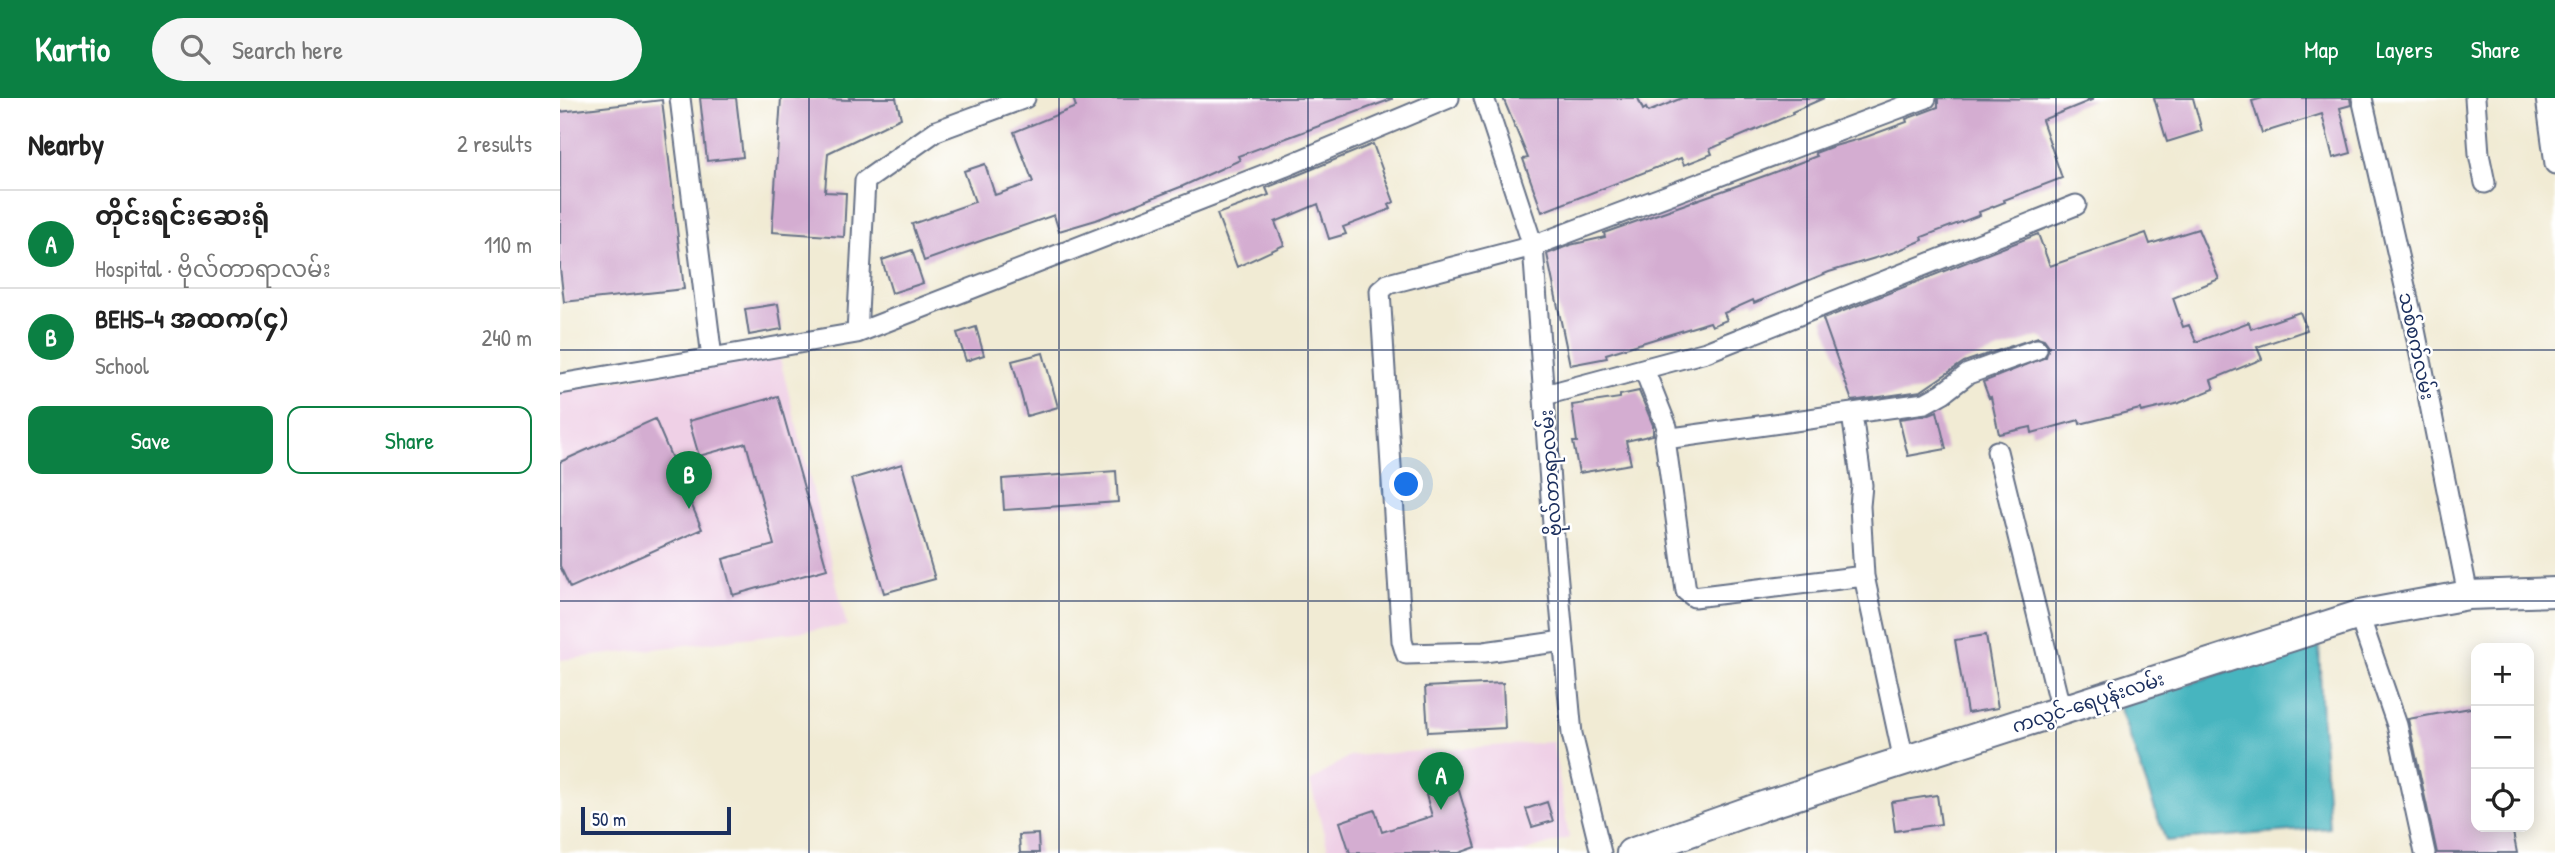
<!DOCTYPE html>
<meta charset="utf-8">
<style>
body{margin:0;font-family:"Patrick Hand","Noto Sans Myanmar",sans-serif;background:#f6f6f6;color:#222}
.controls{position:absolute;right:21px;bottom:21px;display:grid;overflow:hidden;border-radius:14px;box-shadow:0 4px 18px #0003}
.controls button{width:63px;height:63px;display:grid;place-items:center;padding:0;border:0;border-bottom:2px solid #e0e0e0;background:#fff;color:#222;font:35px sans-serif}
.scale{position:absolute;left:21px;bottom:18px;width:150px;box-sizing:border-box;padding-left:7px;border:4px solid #1b2f5e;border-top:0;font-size:19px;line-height:24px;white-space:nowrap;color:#1b2f5e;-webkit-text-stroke:5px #fff;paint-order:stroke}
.you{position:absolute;left:847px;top:387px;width:24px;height:24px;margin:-18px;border:5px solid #fff;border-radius:50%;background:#1a73e8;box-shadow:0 0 0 10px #1a73e833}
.badge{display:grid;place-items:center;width:46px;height:46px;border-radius:50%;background:#0b8043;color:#fff;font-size:23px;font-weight:700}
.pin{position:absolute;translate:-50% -58px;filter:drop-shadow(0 2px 4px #0008)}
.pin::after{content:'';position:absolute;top:37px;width:24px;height:21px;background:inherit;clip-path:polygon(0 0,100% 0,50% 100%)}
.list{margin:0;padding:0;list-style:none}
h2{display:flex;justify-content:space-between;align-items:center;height:91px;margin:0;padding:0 28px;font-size:30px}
h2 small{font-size:23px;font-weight:400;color:#767676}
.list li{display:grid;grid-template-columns:46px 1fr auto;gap:21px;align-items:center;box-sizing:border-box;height:98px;padding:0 28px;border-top:2px solid #e0e0e0}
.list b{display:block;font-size:26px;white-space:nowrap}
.list p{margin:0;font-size:23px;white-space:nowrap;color:#767676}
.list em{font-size:23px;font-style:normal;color:#767676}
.actions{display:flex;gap:14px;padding:21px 28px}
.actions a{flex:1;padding:16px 0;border:2px solid #0b8043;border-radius:14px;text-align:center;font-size:24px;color:#0b8043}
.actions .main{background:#0b8043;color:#fff}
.icon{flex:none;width:38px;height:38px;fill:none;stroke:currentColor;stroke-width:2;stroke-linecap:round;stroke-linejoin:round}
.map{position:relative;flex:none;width:1995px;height:755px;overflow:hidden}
header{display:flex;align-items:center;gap:42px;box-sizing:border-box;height:98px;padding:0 35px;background:#0b8043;color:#fff}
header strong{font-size:33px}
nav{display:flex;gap:38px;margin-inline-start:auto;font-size:24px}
.search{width:490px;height:63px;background:#f6f6f6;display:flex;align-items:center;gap:18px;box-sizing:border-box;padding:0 24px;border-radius:38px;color:#767676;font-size:26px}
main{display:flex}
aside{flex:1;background:#fff}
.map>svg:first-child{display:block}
</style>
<header>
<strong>Kartio</strong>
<div class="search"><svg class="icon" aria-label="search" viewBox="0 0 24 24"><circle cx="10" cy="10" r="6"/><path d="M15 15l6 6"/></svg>Search here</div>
<nav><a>Map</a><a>Layers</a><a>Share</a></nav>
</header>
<main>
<aside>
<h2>Nearby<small>2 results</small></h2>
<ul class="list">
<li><span class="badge">A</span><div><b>တိုင်းရင်းဆေးရုံ</b><p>Hospital · ဗိုလ်တာရာလမ်း</p></div><em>110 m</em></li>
<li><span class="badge">B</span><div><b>BEHS-4 အထက(၄)</b><p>School</p></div><em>240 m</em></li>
</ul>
<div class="actions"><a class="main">Save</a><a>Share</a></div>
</aside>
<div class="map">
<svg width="1995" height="755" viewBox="0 0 1995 755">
<rect width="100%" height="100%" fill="#fff"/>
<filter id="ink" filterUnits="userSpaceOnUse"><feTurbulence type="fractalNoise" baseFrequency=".0143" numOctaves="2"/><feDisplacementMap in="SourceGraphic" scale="14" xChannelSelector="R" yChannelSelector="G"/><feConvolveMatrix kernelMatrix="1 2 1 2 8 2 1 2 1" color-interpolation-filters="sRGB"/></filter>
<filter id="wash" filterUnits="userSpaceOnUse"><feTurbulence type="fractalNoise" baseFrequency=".00686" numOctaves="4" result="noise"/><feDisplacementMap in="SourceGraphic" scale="28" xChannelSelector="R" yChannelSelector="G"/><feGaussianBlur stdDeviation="1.57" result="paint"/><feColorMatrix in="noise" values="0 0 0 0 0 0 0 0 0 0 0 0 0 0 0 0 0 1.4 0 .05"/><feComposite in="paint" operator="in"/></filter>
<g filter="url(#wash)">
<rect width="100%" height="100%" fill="#f1ebd4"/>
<!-- built -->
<path fill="#efd0e6" d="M 220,261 L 287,528 L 0,562 L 0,293 L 155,266 Z
M 993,644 L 1009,740 L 960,755 L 769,755 L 750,684 L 789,658 Z"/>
<!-- water -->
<path fill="#46b5bf" stroke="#30728e" stroke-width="2" d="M 1759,544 L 1762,626 L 1769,730 L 1606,743 L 1559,608 Z"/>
<g id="blocks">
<!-- building -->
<path fill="#d4add1" d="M 140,0 L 176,0 L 183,59 L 147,63 Z
M 221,0 L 290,2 L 289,0 L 336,0 L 341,20 L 268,55 L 265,94 L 286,95 L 284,139 L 212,134 Z
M 513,0 L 832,0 L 832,1 L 678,58 L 680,62 L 623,88 L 536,122 L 499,133 L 494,117 L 364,163 L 352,126 L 415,104 L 404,73 L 425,66 L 435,97 L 473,84 L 454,34 L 516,9 Z
M 943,0 L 1078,0 L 1083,12 L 1086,10 L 1088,14 L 1122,0 L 1264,0 L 1232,14 L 1233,16 L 1150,51 L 1152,56 L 1124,67 L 1121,60 L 982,114 L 963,61 L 968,60 Z
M 1378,0 L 1534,1 L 1482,22 L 1502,80 L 1444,102 L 1445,104 L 1419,114 L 1420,117 L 1362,139 L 1363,142 L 1335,154 L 1269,174 L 1194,205 L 1193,202 L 1164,215 L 1167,222 L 1152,228 L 1150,224 L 1046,256 L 1047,260 L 1010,267 L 987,156 L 1010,147 L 1045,139 L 1044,135 L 1207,77 L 1257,58 L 1255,55 L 1271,49 L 1306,39 L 1347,24 L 1346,21 L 1378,9 Z
M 1594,0 L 1633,0 L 1642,33 L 1607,44 Z
M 1703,0 L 1790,0 L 1791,7 L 1780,10 L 1791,55 L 1773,60 L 1762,16 L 1702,35 L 1692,3 Z
M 102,2 L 124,191 L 4,204 L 0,170 L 0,14 Z
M 813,46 L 834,104 L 829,107 L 831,111 L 783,129 L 786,136 L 769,141 L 758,106 L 715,124 L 724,147 L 677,169 L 657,116 L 709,97 L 706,90 Z
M 1638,131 L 1659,181 L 1613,200 L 1623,229 L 1629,227 L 1636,244 L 1689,224 L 1691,231 L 1740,214 L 1747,232 L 1697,249 L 1702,261 L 1651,282 L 1654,291 L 1619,305 L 1581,314 L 1580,311 L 1520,326 L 1519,322 L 1472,335 L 1471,329 L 1439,336 L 1431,299 L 1429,300 L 1423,284 L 1486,259 L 1489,248 L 1484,241 L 1478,239 L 1404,264 L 1361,293 L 1292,303 L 1263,221 L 1478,136 L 1490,168 L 1586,135 L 1590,146 Z
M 352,152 L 363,185 L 332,195 L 322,162 Z
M 218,206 L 222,231 L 189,237 L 185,211 Z
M 416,229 L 424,257 L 406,263 L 397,235 Z
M 483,255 L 498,309 L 467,318 L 452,263 Z
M 1079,293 L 1093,327 L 1093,337 L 1066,343 L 1071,366 L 1019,375 L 1013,344 L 1017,344 L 1012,307 L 1060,300 L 1060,297 Z
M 218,298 L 267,471 L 173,497 L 163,461 L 214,447 L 186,345 L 139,358 L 129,323 Z
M 1377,313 L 1386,351 L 1348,358 L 1339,321 L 1367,317 Z
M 95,321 L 142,431 L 10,490 L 0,468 L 0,364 Z
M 342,366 L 375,481 L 324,495 L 291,381 Z
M 556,373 L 558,404 L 444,412 L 442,381 Z
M 1426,537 L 1438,610 L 1407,615 L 1395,542 Z
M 943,585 L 945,630 L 868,634 L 865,589 Z
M 1916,609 L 1916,729 L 1952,729 L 1957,755 L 1877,755 L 1848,621 Z
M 897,686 L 916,749 L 899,755 L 790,755 L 780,724 L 815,712 L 822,734 L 872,718 L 866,697 Z
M 1377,697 L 1381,726 L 1335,733 L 1331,704 Z
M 987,704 L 993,723 L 972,729 L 966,711 Z
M 478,736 L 479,755 L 460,755 L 459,737 Z"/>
</g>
</g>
<g filter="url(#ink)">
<use href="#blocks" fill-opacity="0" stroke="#667187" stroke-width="2"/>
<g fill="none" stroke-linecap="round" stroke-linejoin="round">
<!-- street casing -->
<g stroke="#667187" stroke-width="23">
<path id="street" d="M 120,0 L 152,260
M 465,0 L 376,33 L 305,83 L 297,235 L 724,69 L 889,0
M 924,0 L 973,148 L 994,440 L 1012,636 L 1041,755
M 1802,0 L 1855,232 L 1908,497
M 1915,0 L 1919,56 L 1925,85
M 1986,0 L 1995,66
M 1084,271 L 1107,329 L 1105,341 L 1126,493 L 1134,499 L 1304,478
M 0,286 L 297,235
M 985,297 L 1146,254 L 1516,107
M 1292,316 L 1302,387 L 1300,408 L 1304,478 L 1344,663
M 1105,341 L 1365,305 L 1383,295 L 1408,276 L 1477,251
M 1437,353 L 1501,613
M 1799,517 L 1837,627 L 1865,755
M 1003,543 L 924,554 L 846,556 L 842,543 L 820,193 L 828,186 L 973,148 L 1366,0"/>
</g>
<!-- secondary casing -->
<g stroke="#667187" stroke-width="32">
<path id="secondary" d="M 1071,755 L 1206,707 L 1799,517 L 1908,497 L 1995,494"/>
</g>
<!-- street -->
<use href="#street" stroke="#fff" stroke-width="19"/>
<!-- secondary -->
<use href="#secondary" stroke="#fff" stroke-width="28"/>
</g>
</g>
<!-- grid -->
<path fill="none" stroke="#1b2f5e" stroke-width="2" stroke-opacity="0.55" d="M 249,0 L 249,755M 499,0 L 499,755M 748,0 L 748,755M 998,0 L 998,755M 1247,0 L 1247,755M 1496,0 L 1496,755M 1746,0 L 1746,755M 0,252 L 1995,252M 0,503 L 1995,503"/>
<g text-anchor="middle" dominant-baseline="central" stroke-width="5" stroke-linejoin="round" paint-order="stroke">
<!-- street labels -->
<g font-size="19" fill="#1b2f5e" stroke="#fff">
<text transform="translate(1857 248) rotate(78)">သစ်စက်လမ်း</text>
<text transform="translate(990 375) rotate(-94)">ဗိုလ်တာရာလမ်း</text>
<text transform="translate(1528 604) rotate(-18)">ကလွင်-ရေပုန်းလမ်း</text>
</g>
</g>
</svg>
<div class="controls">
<button>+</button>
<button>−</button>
<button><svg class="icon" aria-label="locate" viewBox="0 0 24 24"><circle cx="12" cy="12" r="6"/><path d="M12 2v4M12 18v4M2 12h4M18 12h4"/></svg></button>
</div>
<div class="scale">50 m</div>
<div class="you"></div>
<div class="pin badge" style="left:881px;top:712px">A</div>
<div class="pin badge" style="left:129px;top:411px">B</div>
</div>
</main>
